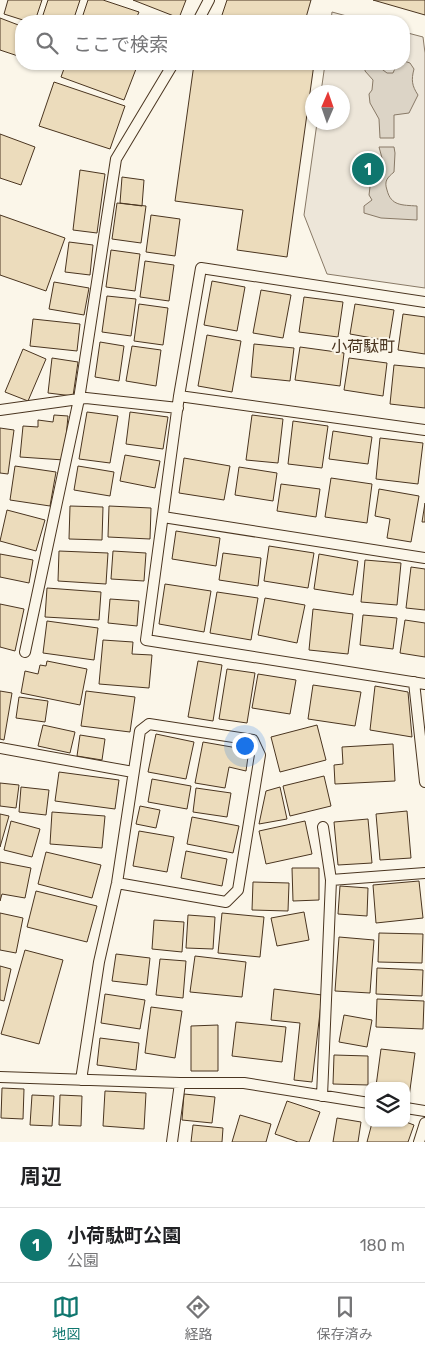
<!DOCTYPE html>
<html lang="ja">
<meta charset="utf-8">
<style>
body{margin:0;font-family:Rubik,"Noto Sans JP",sans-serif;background:#f2f2f2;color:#202124}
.controls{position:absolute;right:15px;bottom:15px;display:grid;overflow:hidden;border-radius:10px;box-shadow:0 1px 4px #0004}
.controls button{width:45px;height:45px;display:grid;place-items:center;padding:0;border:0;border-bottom:1px solid #e0e0e0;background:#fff;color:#202124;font:25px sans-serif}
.compass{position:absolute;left:305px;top:85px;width:45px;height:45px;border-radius:50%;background:#fff;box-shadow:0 1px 4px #0004;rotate:2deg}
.you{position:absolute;left:244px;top:745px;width:18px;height:18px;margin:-12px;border:4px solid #fff;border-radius:50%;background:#1a73e8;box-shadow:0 0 0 8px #1a73e833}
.badge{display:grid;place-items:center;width:32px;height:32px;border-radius:50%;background:#0f766e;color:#fff;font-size:16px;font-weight:700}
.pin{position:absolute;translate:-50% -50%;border:2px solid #fff;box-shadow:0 1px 5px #0006}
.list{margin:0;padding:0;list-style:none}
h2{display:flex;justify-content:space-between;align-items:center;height:65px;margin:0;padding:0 20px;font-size:21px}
h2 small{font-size:16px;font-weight:400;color:#757577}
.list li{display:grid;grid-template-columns:32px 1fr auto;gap:15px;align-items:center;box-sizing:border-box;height:75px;padding:0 20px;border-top:1px solid #e0e0e0}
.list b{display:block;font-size:19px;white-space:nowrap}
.list p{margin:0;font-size:16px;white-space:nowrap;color:#757577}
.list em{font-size:16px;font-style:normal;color:#757577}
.icon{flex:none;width:28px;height:28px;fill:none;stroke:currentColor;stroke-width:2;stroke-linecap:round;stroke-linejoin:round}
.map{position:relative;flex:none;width:425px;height:1142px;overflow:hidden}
.search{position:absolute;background:#fff;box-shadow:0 1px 4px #0004;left:15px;right:15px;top:15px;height:55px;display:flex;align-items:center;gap:12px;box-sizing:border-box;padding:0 18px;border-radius:20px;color:#757577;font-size:19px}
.sheet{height:140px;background:#fff}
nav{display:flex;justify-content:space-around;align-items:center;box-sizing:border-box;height:70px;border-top:1px solid #e0e0e0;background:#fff;font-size:14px;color:#757577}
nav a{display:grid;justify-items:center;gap:2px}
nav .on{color:#0f766e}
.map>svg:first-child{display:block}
</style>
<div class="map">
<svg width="425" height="1142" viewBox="0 0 425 1142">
<rect width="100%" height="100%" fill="#fbf6e9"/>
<!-- green -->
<path fill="#ede6d9" stroke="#887966" d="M 332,12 L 365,21 L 331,21 Z
M 404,32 L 423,37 L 425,53 L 425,288 L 327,274 L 304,215 L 317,123 L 342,122 L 342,92 L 321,92 L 325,64 L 404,64 Z"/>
<!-- water -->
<path fill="#dcd4c6" stroke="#887966" d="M 404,61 L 410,63 L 414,69 C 411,80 412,86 418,95 L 409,113 L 394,115 L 394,138 L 380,138 L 379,119 L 370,103 L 369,94 L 372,90 L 373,80 L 365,71 L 365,66 L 375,64 L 387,73 L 393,73 L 397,64 L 404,64 Z
M 379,147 L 394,147 L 395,153 L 394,172 C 387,178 384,181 387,190 C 391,206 402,205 417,206 L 417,220 L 381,218 L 364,213 L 364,206 L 372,200 L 369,195 L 370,187 L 364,172 L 369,168 L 380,165 L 382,158 Z"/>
<!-- building -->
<path fill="#ecdcbc" stroke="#4a3520" d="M 8,0 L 42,0 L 35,21 L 26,21 L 4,14 Z
M 48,0 L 80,0 L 73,21 L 41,21 Z
M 88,0 L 103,0 L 139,12 L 135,21 L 81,21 Z
M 133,0 L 186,0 L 179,18 Z
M 227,0 L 311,0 L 305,21 L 220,21 Z
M 373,0 L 425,0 L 425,15 Z
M 0,18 L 21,26 L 21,57 L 0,50 Z
M 60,64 L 122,64 L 136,69 L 124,100 L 61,77 L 65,66 Z
M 194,64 L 314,64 L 287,257 L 237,250 L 243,210 L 175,201 Z
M 54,82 L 125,106 L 110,149 L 39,126 Z
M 0,134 L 35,147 L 21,185 L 0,178 Z
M 80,170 L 105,174 L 97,233 L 73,230 Z
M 122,177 L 144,180 L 142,206 L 120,203 Z
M 117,203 L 146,206 L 141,243 L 112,239 Z
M 0,215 L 65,238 L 46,291 L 0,275 Z
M 151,215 L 180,219 L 175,256 L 146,252 Z
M 69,242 L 93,245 L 90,275 L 65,272 Z
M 111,250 L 140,254 L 135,291 L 106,287 Z
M 145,261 L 174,265 L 169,301 L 140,297 Z
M 212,281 L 245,287 L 237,331 L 204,325 Z
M 54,282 L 89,288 L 84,315 L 49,309 Z
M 261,290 L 291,295 L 283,338 L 253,333 Z
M 107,296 L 136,299 L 131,336 L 102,332 Z
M 304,297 L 343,302 L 338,337 L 299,332 Z
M 139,304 L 168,308 L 163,345 L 134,341 Z
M 355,304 L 394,310 L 389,341 L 350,334 Z
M 403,314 L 425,317 L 425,354 L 398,350 Z
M 33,319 L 80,324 L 77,351 L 30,346 Z
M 207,335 L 241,341 L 232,392 L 198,386 Z
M 100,342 L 124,346 L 119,381 L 95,377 Z
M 254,344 L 294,348 L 290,381 L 251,377 Z
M 132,346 L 161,350 L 156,386 L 126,381 Z
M 300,347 L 344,353 L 340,386 L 295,380 Z
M 23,349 L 46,359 L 28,401 L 5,392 Z
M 52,358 L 78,362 L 73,396 L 48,393 Z
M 349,358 L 387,363 L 383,396 L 344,390 Z
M 394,365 L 425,368 L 425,408 L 390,404 Z
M 87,412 L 118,416 L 110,463 L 79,459 Z
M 130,412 L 168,417 L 163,449 L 126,444 Z
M 54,415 L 68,416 L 64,460 L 20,457 L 23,426 L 38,427 L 38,420 L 53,422 Z
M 252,415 L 283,419 L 278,463 L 246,460 Z
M 293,421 L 328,426 L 322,468 L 288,464 Z
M 0,428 L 14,430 L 8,474 L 0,473 Z
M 333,431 L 372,437 L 368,464 L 329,459 Z
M 380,438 L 423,443 L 418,484 L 376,479 Z
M 125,455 L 160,461 L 155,488 L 120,481 Z
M 184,458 L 230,466 L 224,500 L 179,493 Z
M 15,466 L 56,472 L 50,506 L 10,500 Z
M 78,466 L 114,472 L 110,496 L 74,490 Z
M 239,467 L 277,473 L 273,501 L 235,495 Z
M 331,478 L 372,484 L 367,523 L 325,517 Z
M 281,484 L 320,489 L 316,517 L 277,511 Z
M 379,489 L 419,496 L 411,542 L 387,538 L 390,519 L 375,516 Z
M 425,503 L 425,522 L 422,522 Z
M 70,506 L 103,507 L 102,540 L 69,539 Z
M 109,506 L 151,508 L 150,539 L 108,537 Z
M 7,510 L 45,520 L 36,551 L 0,541 Z
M 176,531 L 220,538 L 216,566 L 172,559 Z
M 269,546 L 314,553 L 308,588 L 264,581 Z
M 59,551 L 108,553 L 106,584 L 58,581 Z
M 113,551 L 146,553 L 144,581 L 111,579 Z
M 223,553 L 261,558 L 258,586 L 219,580 Z
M 0,554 L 33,560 L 29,583 L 0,577 Z
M 319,554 L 358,561 L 353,595 L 314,589 Z
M 365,560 L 401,563 L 397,605 L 361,602 Z
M 411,567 L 425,569 L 425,610 L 406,608 Z
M 165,584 L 211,591 L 204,632 L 159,624 Z
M 47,588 L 101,592 L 99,620 L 45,617 Z
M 217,592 L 258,598 L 251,640 L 210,633 Z
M 265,598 L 305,605 L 297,643 L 258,635 Z
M 110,599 L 139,601 L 137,626 L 108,623 Z
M 0,604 L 24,609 L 15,651 L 0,647 Z
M 313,609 L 353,614 L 348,654 L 309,650 Z
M 363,615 L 397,618 L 393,649 L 360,645 Z
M 405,620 L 425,623 L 425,657 L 400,653 Z
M 47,621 L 98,628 L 94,660 L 43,653 Z
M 103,640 L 133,642 L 132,654 L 152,655 L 149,688 L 99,684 Z
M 47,661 L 87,669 L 80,705 L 21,693 L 25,671 L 38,674 L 40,665 L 46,666 Z
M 198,661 L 222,665 L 213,721 L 188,717 Z
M 227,669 L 255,673 L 247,723 L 219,719 Z
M 258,674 L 296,680 L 290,714 L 252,708 Z
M 313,685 L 361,692 L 355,726 L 308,719 Z
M 375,686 L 408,692 L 412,737 L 370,730 Z
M 0,691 L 12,693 L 4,740 L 0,739 Z
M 86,691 L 135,697 L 130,732 L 81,726 Z
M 19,697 L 48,701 L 45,722 L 16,718 Z
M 43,725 L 75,732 L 70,753 L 38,746 Z
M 317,725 L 326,760 L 280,772 L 271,737 Z
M 156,734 L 194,742 L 186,779 L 148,772 Z
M 80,735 L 105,739 L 102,760 L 77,756 Z
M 203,742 L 249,750 L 246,771 L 229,767 L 225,788 L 195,783 Z
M 393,744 L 395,781 L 335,784 L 334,765 L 343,764 L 342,747 Z
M 59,772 L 119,780 L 115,809 L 55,801 Z
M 324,776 L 331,806 L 290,816 L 283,786 Z
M 152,779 L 191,786 L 187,809 L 148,802 Z
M 0,783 L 19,785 L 16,808 L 0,806 Z
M 21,787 L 49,790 L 46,815 L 19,812 Z
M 280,787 L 287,819 L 259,824 L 266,791 Z
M 196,788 L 231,793 L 227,817 L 193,812 Z
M 140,806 L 160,810 L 156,828 L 136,824 Z
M 407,811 L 411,858 L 380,860 L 376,814 Z
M 52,812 L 105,816 L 102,848 L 50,844 Z
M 0,814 L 9,816 L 0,847 Z
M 192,817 L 239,826 L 233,853 L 187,844 Z
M 368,819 L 372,863 L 338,865 L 334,822 Z
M 11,821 L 40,829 L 32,857 L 4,850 Z
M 305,821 L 312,854 L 266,864 L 259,831 Z
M 139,831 L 174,837 L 167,872 L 133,866 Z
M 186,851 L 227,859 L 222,886 L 181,878 Z
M 46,852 L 101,865 L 92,898 L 38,884 Z
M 0,862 L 31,868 L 25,898 L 2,894 L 0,901 Z
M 292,868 L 319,868 L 319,900 L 293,901 Z
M 419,881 L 423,918 L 376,923 L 373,885 Z
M 253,882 L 289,883 L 288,911 L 252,910 Z
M 340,886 L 368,888 L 367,916 L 338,914 Z
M 36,891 L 97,906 L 87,942 L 27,927 Z
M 304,912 L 309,940 L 277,946 L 271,918 Z
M 0,913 L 23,918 L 16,953 L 0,950 Z
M 222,913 L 264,917 L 260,957 L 218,953 Z
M 188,915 L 215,917 L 213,949 L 186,948 Z
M 154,920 L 184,922 L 182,952 L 152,949 Z
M 379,933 L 423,934 L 422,963 L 378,962 Z
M 339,937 L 374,940 L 370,993 L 335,991 Z
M 25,950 L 63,960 L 39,1044 L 1,1034 Z
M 116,954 L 150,958 L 147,985 L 112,981 Z
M 195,956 L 246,962 L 242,997 L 190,992 Z
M 160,959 L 186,961 L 183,998 L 156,995 Z
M 0,966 L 11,969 L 4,1001 L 0,1000 Z
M 377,968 L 423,970 L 422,996 L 376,994 Z
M 274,989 L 322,995 L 312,1082 L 294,1080 L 300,1023 L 271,1020 Z
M 105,994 L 145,1000 L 140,1029 L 101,1023 Z
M 377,999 L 424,1001 L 423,1029 L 376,1027 Z
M 151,1007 L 182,1011 L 175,1058 L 145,1053 Z
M 344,1015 L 372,1020 L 367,1047 L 339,1042 Z
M 236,1022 L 286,1027 L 282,1062 L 232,1056 Z
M 218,1025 L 218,1071 L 191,1071 L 191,1026 Z
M 100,1038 L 139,1043 L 136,1070 L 97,1065 Z
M 381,1049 L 415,1053 L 409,1097 L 406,1096 L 406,1086 L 376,1086 Z
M 334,1055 L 368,1056 L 368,1085 L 333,1084 Z
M 2,1088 L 24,1089 L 23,1119 L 1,1118 Z
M 105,1091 L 146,1093 L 144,1129 L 103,1126 Z
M 184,1094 L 215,1097 L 212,1123 L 182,1120 Z
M 32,1095 L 54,1096 L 52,1126 L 30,1125 Z
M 60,1095 L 82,1096 L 81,1126 L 59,1125 Z
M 287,1101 L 320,1112 L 309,1142 L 298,1142 L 275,1134 Z
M 240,1115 L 271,1124 L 266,1142 L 232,1142 Z
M 337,1118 L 361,1122 L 358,1142 L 333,1142 Z
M 406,1122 L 414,1125 L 408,1142 L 367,1142 L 372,1123 Z
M 193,1125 L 223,1128 L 222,1142 L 191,1142 Z"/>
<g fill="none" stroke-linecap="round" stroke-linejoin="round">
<!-- service casing -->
<g stroke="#4a3520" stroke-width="12">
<path id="service" d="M 198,21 L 209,0
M 425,302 L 201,268 L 179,396 L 146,640 L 425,684
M 179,396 L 425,430
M 0,410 L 86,398 L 178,408
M 163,517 L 425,558
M 25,652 L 79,399 L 116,159 L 173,64
M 414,682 L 425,782
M 0,748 L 133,772
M 331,880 L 425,873
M 0,1077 L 180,1083 L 244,1083 L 369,1103
M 81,1080 L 99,962 L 117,883 L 140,731 L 149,724 L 253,740 L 260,755 L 238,890 L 226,902 L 117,883
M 322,1096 L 331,880 L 323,827
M 406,1108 L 425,1111
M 172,1142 L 180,1083
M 419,1142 L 425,1123"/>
</g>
<!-- service -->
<use href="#service" stroke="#fbf6e9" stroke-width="10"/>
</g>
<g text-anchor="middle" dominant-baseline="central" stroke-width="4" stroke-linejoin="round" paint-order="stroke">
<!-- neighbourhood labels -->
<g font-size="16" fill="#4a3520" stroke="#fbf6e9">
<text x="363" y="346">小荷駄町</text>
</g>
</g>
</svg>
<div class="controls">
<button><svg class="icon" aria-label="layers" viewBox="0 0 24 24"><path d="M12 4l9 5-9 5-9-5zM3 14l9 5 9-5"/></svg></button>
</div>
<svg class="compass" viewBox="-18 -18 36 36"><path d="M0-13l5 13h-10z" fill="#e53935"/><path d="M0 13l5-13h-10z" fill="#757577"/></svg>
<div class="you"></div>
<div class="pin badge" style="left:368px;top:169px">1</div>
<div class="search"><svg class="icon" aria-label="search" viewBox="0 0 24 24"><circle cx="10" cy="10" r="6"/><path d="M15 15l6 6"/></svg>ここで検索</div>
</div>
<section class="sheet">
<h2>周辺<small></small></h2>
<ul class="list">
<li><span class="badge">1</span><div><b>小荷駄町公園</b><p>公園</p></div><em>180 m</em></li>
</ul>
</section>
<nav>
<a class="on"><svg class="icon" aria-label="map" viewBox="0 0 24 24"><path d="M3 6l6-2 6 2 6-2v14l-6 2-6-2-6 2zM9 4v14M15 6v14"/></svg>地図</a>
<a><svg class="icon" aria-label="directions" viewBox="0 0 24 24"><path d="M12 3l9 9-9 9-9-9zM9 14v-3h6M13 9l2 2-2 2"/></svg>経路</a>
<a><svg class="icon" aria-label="saved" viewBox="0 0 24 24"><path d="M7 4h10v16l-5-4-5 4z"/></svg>保存済み</a>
</nav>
